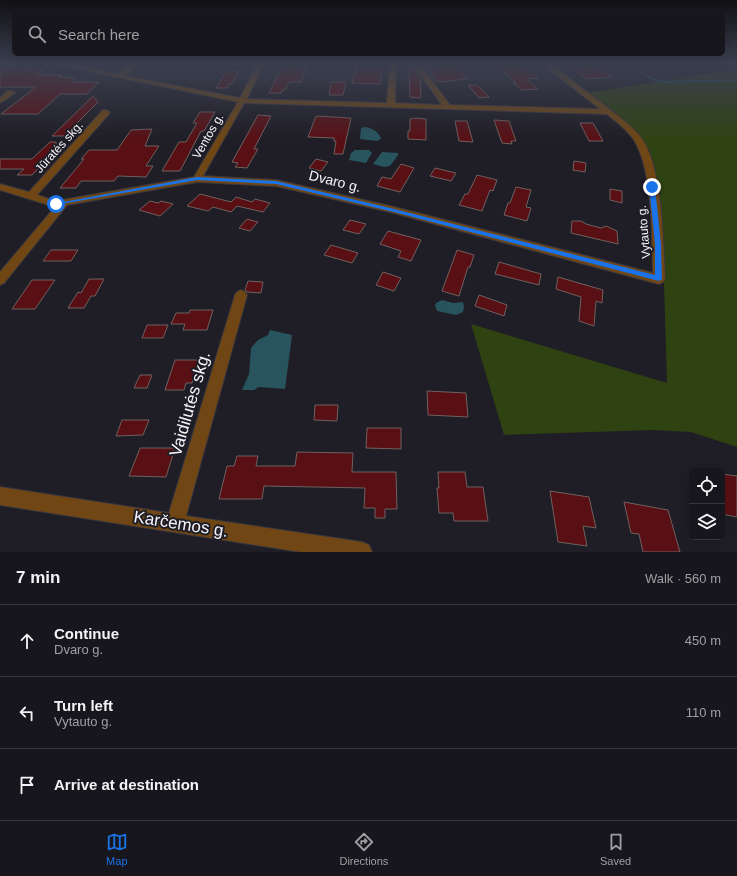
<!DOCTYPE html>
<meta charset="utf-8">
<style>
body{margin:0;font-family:Arial,sans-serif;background:#201f25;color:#f1f3f6}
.controls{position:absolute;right:12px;bottom:12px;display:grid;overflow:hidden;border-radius:6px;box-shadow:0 4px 16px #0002}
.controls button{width:36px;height:36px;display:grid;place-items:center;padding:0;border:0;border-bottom:1px solid #36353b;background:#17161c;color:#f1f3f6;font:20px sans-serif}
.stop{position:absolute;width:12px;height:12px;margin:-9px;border:3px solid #1a73e8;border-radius:50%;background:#fff}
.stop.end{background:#1a73e8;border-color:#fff;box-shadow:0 1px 4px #0008}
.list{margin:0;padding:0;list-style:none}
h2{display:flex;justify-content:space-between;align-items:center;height:52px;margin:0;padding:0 16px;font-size:17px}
h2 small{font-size:13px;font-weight:400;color:#9e9fa3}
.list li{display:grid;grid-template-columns:26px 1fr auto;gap:12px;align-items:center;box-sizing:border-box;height:72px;padding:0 16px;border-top:1px solid #36353b}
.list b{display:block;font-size:15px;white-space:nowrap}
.list p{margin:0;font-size:13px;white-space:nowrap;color:#9e9fa3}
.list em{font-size:13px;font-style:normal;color:#9e9fa3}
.icon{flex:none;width:22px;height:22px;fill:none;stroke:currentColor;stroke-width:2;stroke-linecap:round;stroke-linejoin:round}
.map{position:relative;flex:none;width:737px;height:552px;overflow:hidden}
.search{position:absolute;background:#17161c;box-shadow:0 4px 16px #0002;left:12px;right:12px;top:12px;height:44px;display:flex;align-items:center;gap:10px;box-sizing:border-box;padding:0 14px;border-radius:6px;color:#9e9fa3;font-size:15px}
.sheet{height:268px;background:#17161c}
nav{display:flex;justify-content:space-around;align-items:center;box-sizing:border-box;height:56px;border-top:1px solid #36353b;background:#17161c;font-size:11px;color:#9e9fa3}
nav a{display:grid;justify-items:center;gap:2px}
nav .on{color:#1a73e8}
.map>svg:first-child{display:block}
</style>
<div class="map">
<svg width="737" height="552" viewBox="0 0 737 552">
<rect width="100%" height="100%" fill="#1f1d25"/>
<!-- green -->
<path fill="#2f4211" d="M 730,70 L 737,73 L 737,447 L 691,432 L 653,430 L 504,435 L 471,324 L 667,383 L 664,284 L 651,161 L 647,150 L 586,93 Z"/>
<!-- water -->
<path fill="#28545e" d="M 365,127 C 371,127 380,133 381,139 L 377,141 L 360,139 L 361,128 Z
M 355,150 L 369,150 L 372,153 L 366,163 L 349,160 L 351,153 Z
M 382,152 L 398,153 L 398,155 L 390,166 L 384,167 L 373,164 Z
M 442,300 L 453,303 L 463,302 L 464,307 L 463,312 L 456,315 L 437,311 L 435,306 L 436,303 Z
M 270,330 L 292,335 L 285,389 L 259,387 L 254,390 L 242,390 L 249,374 L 251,348 L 258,340 L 268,335 Z"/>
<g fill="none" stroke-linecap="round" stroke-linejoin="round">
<!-- stream -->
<path stroke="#28545e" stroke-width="2" d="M 628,63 L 652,79 L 665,82 L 737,80"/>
</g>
<!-- building -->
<path fill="#581014" stroke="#6f6160" d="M 284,63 L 299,63 L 297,67 L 305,67 L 304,69 L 306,69 L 301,82 L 289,82 L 285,90 L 282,90 L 281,93 L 269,93 Z
M 453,63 L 468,79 L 437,82 L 425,66 Z
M 495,63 L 522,63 L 539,78 L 527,79 L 538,89 L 522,90 L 513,83 L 516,83 Z
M 565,63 L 593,63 L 613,77 L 587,79 Z
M 356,66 L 382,67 L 380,84 L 352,83 Z
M 0,67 L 30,67 L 25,70 L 43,70 L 38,75 L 62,75 L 58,77 L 76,78 L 71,82 L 99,82 L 87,94 L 60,94 L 38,114 L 1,114 L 36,87 L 0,87 Z
M 409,67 L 413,67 L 420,77 L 421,98 L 410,97 Z
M 226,71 L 239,71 L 232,84 L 229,84 L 227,88 L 216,88 Z
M 331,82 L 346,82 L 343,95 L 329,95 Z
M 468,85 L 477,85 L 489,97 L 479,98 Z
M 93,96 L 98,102 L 64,136 L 52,136 Z
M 200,112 L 215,112 L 204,131 L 201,131 L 180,171 L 162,171 L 179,142 L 186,142 L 197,123 L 193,123 Z
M 258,115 L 271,116 L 254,149 L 258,149 L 247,168 L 235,167 L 238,163 L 232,162 Z
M 316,116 L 351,118 L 343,154 L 334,154 L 336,141 L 334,141 L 334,138 L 308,137 Z
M 415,118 L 426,119 L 426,140 L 408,139 L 408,131 L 410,131 L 410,119 Z
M 494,120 L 509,121 L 516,141 L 511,141 L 512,144 L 502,143 Z
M 455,121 L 467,121 L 473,142 L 459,141 Z
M 580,123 L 593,123 L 603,141 L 589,141 Z
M 152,129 L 145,146 L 159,146 L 146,166 L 153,166 L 146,177 L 118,176 L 114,181 L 81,181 L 76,188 L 60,188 L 84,159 L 81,159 L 89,150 L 117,150 L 131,130 Z
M 50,142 L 56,142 L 56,149 L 32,175 L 17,175 L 24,169 L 0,169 L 0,159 L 32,159 Z
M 316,159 L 328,162 L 321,171 L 309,168 Z
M 574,161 L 586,163 L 585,172 L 573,170 Z
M 401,164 L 414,168 L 400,192 L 377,186 L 382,177 L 391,179 Z
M 435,168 L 456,173 L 451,181 L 430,176 Z
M 477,175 L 497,180 L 493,191 L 490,190 L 482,211 L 459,205 L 465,194 L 468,194 Z
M 516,187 L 531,190 L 526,207 L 531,208 L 527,221 L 504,215 L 508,203 L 510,203 Z
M 610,189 L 622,191 L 622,203 L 610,200 Z
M 200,194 L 231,202 L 236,197 L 252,202 L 255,199 L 270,203 L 263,212 L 237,206 L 231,212 L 213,207 L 208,211 L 187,206 Z
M 150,201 L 158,203 L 161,201 L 173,204 L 160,216 L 139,210 Z
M 247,219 L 258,222 L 250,231 L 239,228 Z
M 350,220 L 366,224 L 359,234 L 343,230 Z
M 572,221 L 581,221 L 586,224 L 601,228 L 606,226 L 617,231 L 618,244 L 571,233 Z
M 388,231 L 421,240 L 411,261 L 398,257 L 401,251 L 380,244 Z
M 331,245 L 358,253 L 352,263 L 324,255 Z
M 51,250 L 78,250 L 71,261 L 43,261 Z
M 457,250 L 474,255 L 470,267 L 468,267 L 459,296 L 442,291 Z
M 499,262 L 541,274 L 539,285 L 495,274 Z
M 383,272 L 401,278 L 394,291 L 376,285 Z
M 558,277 L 603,290 L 602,303 L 596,301 L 594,326 L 579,321 L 581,297 L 556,289 Z
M 89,279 L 104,279 L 95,296 L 91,296 L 84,308 L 68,308 L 78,292 L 81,293 Z
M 32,280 L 55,280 L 35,309 L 12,309 Z
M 248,281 L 263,282 L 261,293 L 247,292 L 245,290 Z
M 479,295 L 507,305 L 504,316 L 475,306 Z
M 190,310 L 213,310 L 207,330 L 183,330 L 185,324 L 171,324 L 176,313 L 189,313 Z
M 147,325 L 168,325 L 163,338 L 142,338 Z
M 175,360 L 200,360 L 192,383 L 186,383 L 184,390 L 165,390 Z
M 140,375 L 152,375 L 147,388 L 134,388 Z
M 427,391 L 466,393 L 468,417 L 428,415 Z
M 315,405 L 338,405 L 337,421 L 314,420 Z
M 122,420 L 149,420 L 143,435 L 116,436 Z
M 367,428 L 401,428 L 401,449 L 366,448 Z
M 140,448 L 175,448 L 166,477 L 129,476 Z
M 297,452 L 353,453 L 352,472 L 396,472 L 397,509 L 385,509 L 385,518 L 375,518 L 375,508 L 364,508 L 365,488 L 264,486 L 262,499 L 219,499 L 227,466 L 234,466 L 237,456 L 258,456 L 256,466 L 295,466 Z
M 438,472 L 465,472 L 467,487 L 483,487 L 488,521 L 454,521 L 453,513 L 439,513 L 437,488 L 439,488 Z
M 722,474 L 737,476 L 737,517 L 722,514 Z
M 550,491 L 589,497 L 596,528 L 583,526 L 587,546 L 558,542 Z
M 624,502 L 668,510 L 680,552 L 643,552 L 639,534 L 631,533 Z"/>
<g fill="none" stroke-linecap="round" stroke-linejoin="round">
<!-- minor casing -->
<g stroke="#39373f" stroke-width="2">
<path id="minor" d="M 49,63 L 64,63 L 118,74 L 132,63 L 140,63 L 125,76 L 240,98 L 258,63 L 264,63 L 247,99 L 387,103 L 390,63 L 396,63 L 395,103 L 442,105 L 412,63 L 419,63 L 450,105 L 600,109 L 541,63 L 549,63 C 567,77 585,90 603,104 C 615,114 629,123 640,136 C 663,165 663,242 665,279 L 663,282 L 659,284 L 390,212 L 276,186 L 197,182 L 67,205 L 4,283 L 0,285 L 0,272 L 55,207 L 0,190 L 0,184 L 29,192 L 103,110 L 106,110 L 110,112 L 109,114 L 37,195 L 56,201 L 194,177 L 238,102 ZM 244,103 L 607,114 C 616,122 627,129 634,140 C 653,171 652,236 653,273 L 390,206 L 276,180 L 203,176 Z
M 8,91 L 14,91 L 15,93 L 0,103 L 0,98 Z
M 241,290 L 245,292 L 247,295 L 186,516 L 362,542 L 369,545 L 372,552 L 301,552 L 0,505 L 0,487 L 169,513 L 235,295 L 237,292 Z"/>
</g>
<!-- minor -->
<use href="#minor" fill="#704714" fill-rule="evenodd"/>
</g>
<!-- sky -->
<linearGradient id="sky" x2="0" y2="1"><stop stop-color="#111014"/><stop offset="0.45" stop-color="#3c4051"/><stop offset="1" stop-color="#3c4051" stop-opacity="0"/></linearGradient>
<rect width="737" height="141" fill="url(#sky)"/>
<!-- route -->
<path fill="#1a73e8" d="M 197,177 L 276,181 L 390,208 L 655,275 L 655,244 L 649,187 L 652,186 L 655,187 L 661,244 L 662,279 L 659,281 L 390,211 L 276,184 L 197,180 L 56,205 L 53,204 Z"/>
<g text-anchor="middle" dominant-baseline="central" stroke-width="4" stroke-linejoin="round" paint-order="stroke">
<!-- far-street labels -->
<g font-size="12" fill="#f5f4fa" stroke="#1f1d25">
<text transform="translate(208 136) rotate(-60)">Ventos g.</text>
<text transform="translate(59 147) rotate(-48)">Jūratės skg.</text>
<text transform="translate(644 232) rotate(-95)">Vytauto g.</text>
</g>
<!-- street labels -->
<g font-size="14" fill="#f5f4fa" stroke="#1f1d25">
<text transform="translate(335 181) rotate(14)">Dvaro g.</text>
</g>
<!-- near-street labels -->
<g font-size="17" fill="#f5f4fa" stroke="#1f1d25">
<text transform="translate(190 404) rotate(-74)">Vaidilutės skg.</text>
<text transform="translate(181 524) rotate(9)">Karčemos g.</text>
</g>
</g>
</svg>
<div class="controls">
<button><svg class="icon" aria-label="locate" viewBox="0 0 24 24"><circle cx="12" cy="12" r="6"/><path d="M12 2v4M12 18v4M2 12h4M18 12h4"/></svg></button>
<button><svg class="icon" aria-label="layers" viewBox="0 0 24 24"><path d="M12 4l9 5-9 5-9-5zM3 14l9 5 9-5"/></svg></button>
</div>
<div class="stop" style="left:56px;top:204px"></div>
<div class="stop end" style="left:652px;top:187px"></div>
<div class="search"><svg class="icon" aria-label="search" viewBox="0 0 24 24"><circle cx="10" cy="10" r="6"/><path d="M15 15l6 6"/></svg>Search here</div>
</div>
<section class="sheet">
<h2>7 min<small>Walk · 560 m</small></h2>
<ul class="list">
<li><svg class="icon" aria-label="ahead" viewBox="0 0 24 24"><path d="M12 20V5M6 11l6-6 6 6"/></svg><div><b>Continue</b><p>Dvaro g.</p></div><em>450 m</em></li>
<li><svg class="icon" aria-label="left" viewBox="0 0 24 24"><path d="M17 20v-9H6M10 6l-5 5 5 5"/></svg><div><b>Turn left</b><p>Vytauto g.</p></div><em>110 m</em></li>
<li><svg class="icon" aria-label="arrive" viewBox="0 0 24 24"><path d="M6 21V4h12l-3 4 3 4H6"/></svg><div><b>Arrive at destination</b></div></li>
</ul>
</section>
<nav>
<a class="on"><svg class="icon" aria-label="map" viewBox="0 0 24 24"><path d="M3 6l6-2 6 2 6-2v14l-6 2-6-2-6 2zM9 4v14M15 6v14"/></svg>Map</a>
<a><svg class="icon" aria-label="directions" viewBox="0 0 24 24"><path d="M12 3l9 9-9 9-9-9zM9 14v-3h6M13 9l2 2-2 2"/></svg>Directions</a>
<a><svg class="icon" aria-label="saved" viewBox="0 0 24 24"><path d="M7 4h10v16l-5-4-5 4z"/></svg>Saved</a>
</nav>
